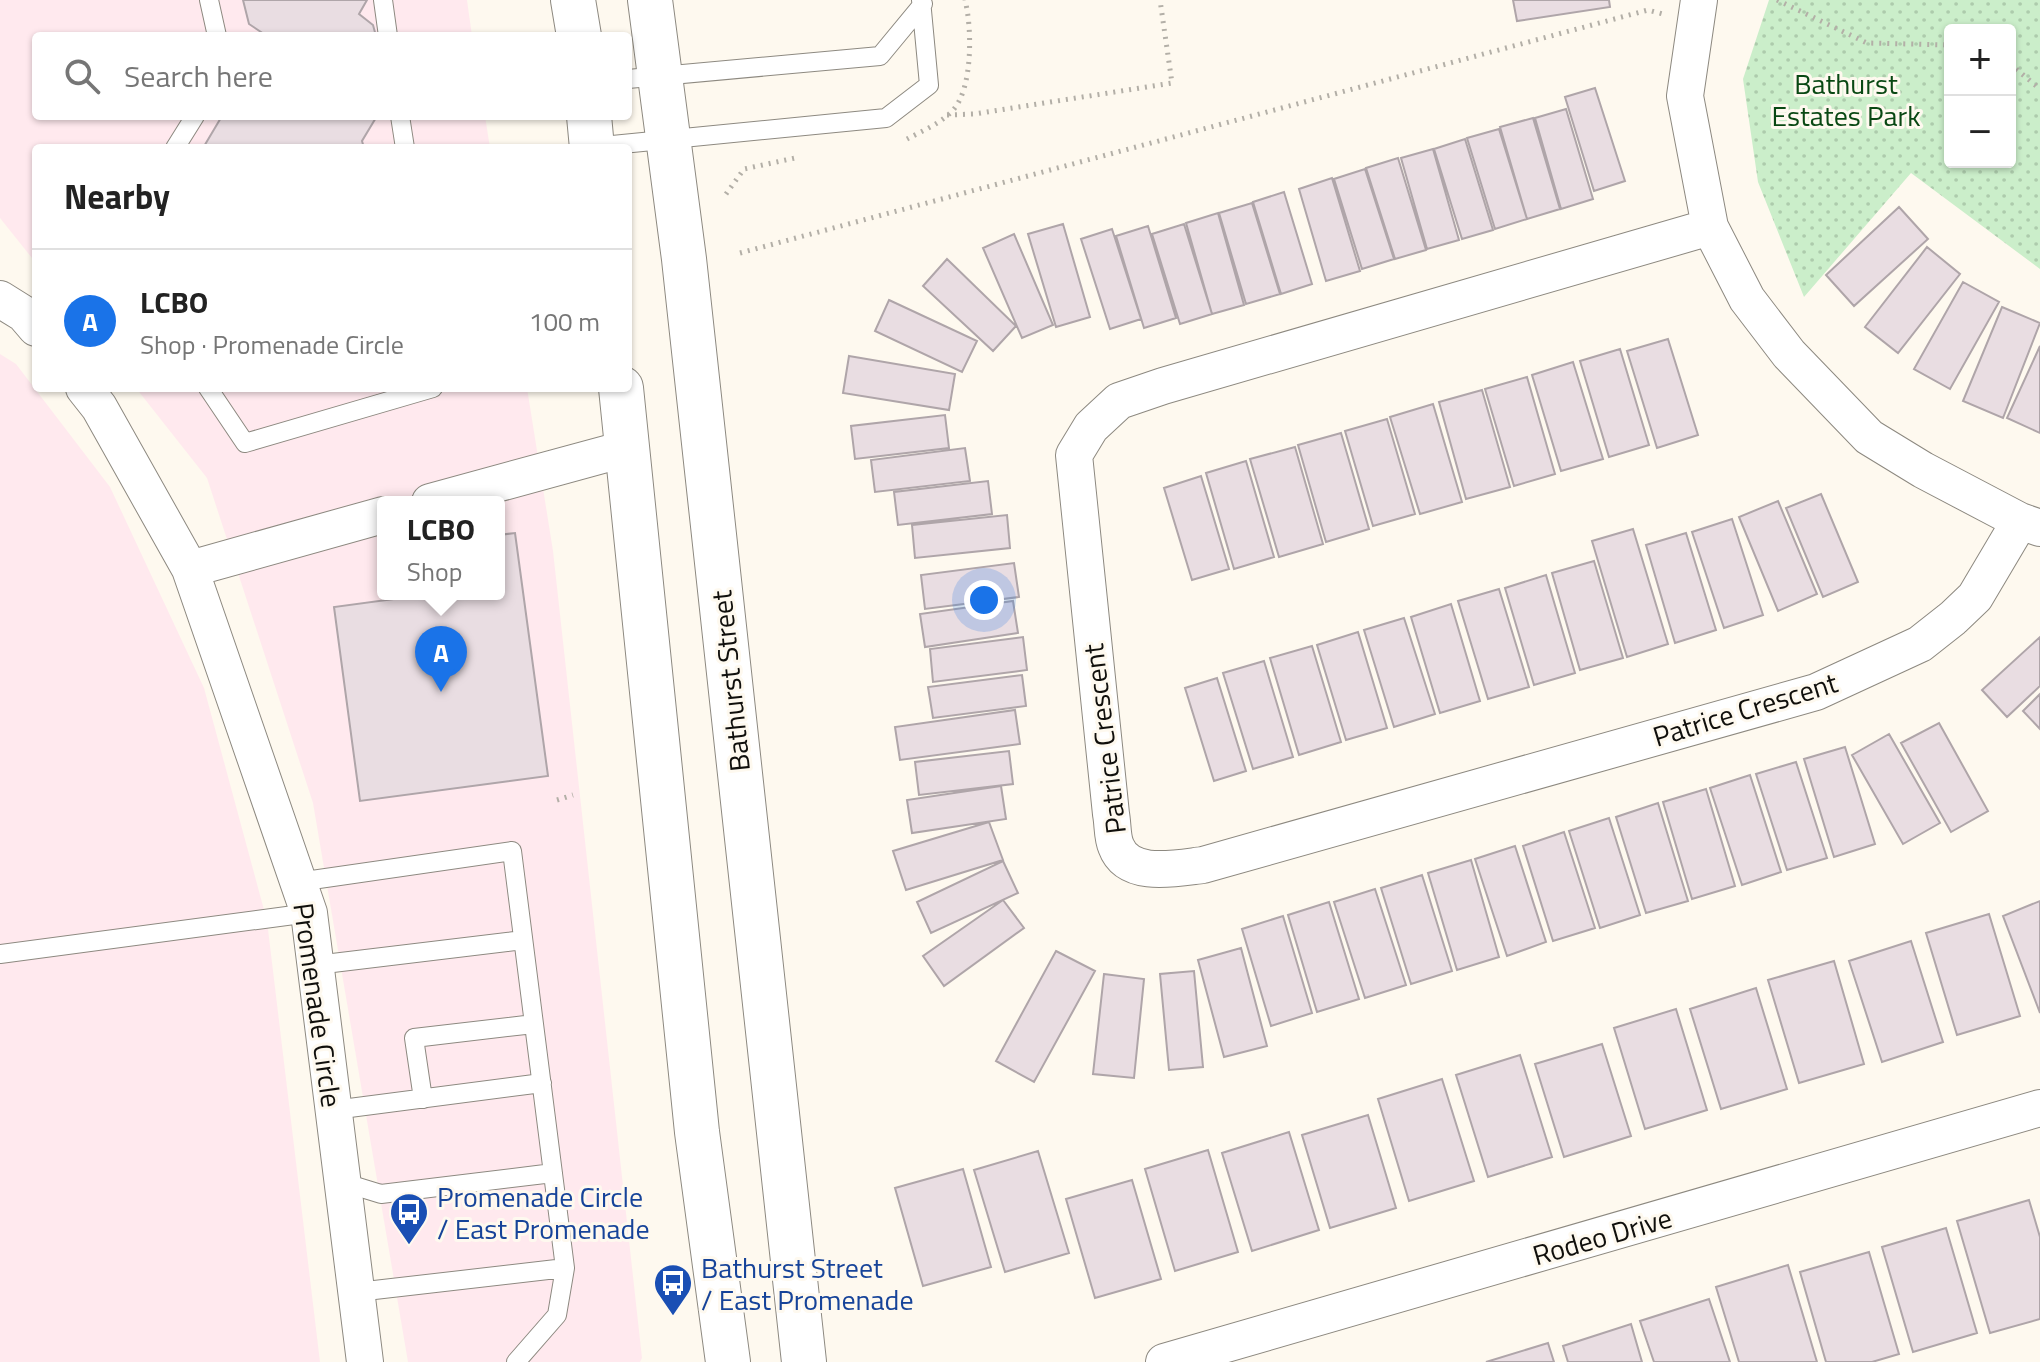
<!DOCTYPE html>
<meta charset="utf-8">
<style>
body{margin:0;font-family:"Titillium Web",sans-serif;background:#f6f6f6;color:#222}
.controls{position:absolute;right:24px;top:24px;display:grid;overflow:hidden;border-radius:8px;box-shadow:0 2px 6px #0004}
.controls button{width:72px;height:72px;display:grid;place-items:center;padding:0;border:0;border-bottom:2px solid #e0e0e0;background:#fff;color:#222;font:40px sans-serif}
.you{position:absolute;left:984px;top:600px;width:28px;height:28px;margin:-20px;border:6px solid #fff;border-radius:50%;background:#1a73e8;box-shadow:0 0 0 12px #1a73e833}
.badge{display:grid;place-items:center;width:52px;height:52px;border-radius:50%;background:#1a73e8;color:#fff;font-size:26px;font-weight:700}
.pin{position:absolute;translate:-50% -66px;filter:drop-shadow(0 2px 4px #0008)}
.pin::after{content:'';position:absolute;top:42px;width:28px;height:24px;background:inherit;clip-path:polygon(0 0,100% 0,50% 100%)}
.popup{position:absolute;left:377px;top:496px;width:128px;height:104px;box-sizing:border-box;display:grid;place-content:center;border-radius:8px;background:#fff;filter:drop-shadow(0 2px 6px #0005);font-size:26px;white-space:nowrap;color:#767676}
.popup b{font-size:30px;color:#222}
.popup::after{content:'';position:absolute;left:50%;top:100%;margin-left:-16px;border:16px solid transparent;border-top-color:#fff}
.list{margin:0;padding:0;list-style:none}
h2{display:flex;justify-content:space-between;align-items:center;height:104px;margin:0;padding:0 32px;font-size:34px}
h2 small{font-size:26px;font-weight:400;color:#767676}
.list li{display:grid;grid-template-columns:52px 1fr auto;gap:24px;align-items:center;box-sizing:border-box;height:144px;padding:0 32px;border-top:2px solid #e0e0e0}
.list b{display:block;font-size:30px;white-space:nowrap}
.list p{margin:0;font-size:26px;white-space:nowrap;color:#767676}
.list em{font-size:26px;font-style:normal;color:#767676}
.icon{flex:none;width:44px;height:44px;fill:none;stroke:currentColor;stroke-width:2;stroke-linecap:round;stroke-linejoin:round}
.map{position:relative;flex:none;width:2040px;height:1362px;overflow:hidden}
.search{position:absolute;background:#fff;box-shadow:0 2px 6px #0004;left:32px;top:32px;width:600px;height:88px;display:flex;align-items:center;gap:20px;box-sizing:border-box;padding:0 28px;border-radius:8px;color:#767676;font-size:30px}
.panel{position:absolute;background:#fff;box-shadow:0 2px 6px #0004;left:32px;top:144px;width:600px;height:248px;border-radius:8px}
.map>svg:first-child{display:block}
</style>
<div class="map">
<svg width="2040" height="1362" viewBox="0 0 2040 1362">
<defs>
<pattern id="grass-dots" width="8" height="8" patternUnits="userSpaceOnUse" patternTransform="scale(2)"><rect width="8" height="8" fill="#cbeeca"/><path d="M2 2h.1M6 6h.1" fill="none" stroke="#adcbac" stroke-width="1.8" stroke-linecap="round"/></pattern>
</defs>
<rect width="100%" height="100%" fill="#fef9ef"/>
<!-- commercial -->
<path fill="#ffe9ee" fill-rule="evenodd" d="M 0,0 L 467,0 L 472,36 L 36,36 L 36,116 L 485,116 L 490,148 L 36,148 L 36,263 L 0,218 Z
M 0,354 L 16,364 L 110,487 L 204,688 L 267,921 L 320,1362 L 0,1362 Z
M 136,388 L 527,388 L 553,551 L 642,1358 L 640,1362 L 408,1362 L 313,803 L 207,478 ZM 383,502 L 499,502 L 499,594 L 383,594 Z"/>
<!-- grass -->
<path fill="url(#grass-dots)" fill-rule="evenodd" d="M 1769,0 L 2040,0 L 2040,269 L 1911,173 L 1804,297 L 1758,182 L 1743,79 ZM 1950,30 L 2010,30 L 2010,162 L 1950,162 Z"/>
<!-- building -->
<path fill="#e9dde2" stroke="#afa5a9" stroke-width="2" d="M 243,0 L 367,0 L 359,14 L 373,25 L 376,36 L 267,36 L 249,24 Z
M 1513,0 L 1609,0 L 1610,7 L 1517,21 Z
M 1595,88 L 1625,181 L 1594,191 L 1565,97 Z
M 1566,109 L 1593,199 L 1561,209 L 1535,118 Z
M 222,116 L 377,116 L 362,141 L 364,148 L 203,148 Z
M 1533,118 L 1560,209 L 1527,219 L 1500,127 Z
M 1499,129 L 1527,219 L 1495,229 L 1467,138 Z
M 1465,139 L 1493,230 L 1462,239 L 1434,149 Z
M 1433,149 L 1459,240 L 1427,249 L 1401,158 Z
M 1398,158 L 1426,250 L 1395,259 L 1366,168 Z
M 1365,169 L 1394,259 L 1362,269 L 1334,179 Z
M 1332,178 L 1360,271 L 1326,281 L 1299,189 Z
M 1284,192 L 1312,284 L 1281,294 L 1253,202 Z
M 1252,203 L 1280,294 L 1246,304 L 1219,213 Z
M 1899,207 L 1928,239 L 1854,306 L 1826,275 Z
M 1218,213 L 1244,305 L 1212,314 L 1186,223 Z
M 1063,224 L 1090,317 L 1056,327 L 1028,234 Z
M 1184,224 L 1212,314 L 1180,324 L 1152,234 Z
M 1148,226 L 1176,318 L 1144,328 L 1116,236 Z
M 1112,229 L 1141,319 L 1110,329 L 1081,239 Z
M 1014,234 L 1053,325 L 1022,338 L 983,248 Z
M 1927,247 L 1960,274 L 1898,353 L 1865,327 Z
M 947,259 L 1016,326 L 993,351 L 923,286 Z
M 1963,282 L 1999,302 L 1950,389 L 1914,369 Z
M 889,300 L 977,341 L 962,372 L 875,331 Z
M 2002,307 L 2040,323 L 2003,418 L 1963,401 Z
M 1668,339 L 1698,435 L 1657,448 L 1627,351 Z
M 2040,346 L 2040,433 L 2007,418 Z
M 1620,349 L 1649,445 L 1609,457 L 1580,361 Z
M 849,356 L 955,374 L 949,410 L 843,393 Z
M 1573,362 L 1603,459 L 1561,471 L 1532,375 Z
M 1527,377 L 1555,474 L 1514,486 L 1485,389 Z
M 1482,390 L 1510,487 L 1466,499 L 1439,402 Z
M 1433,404 L 1462,502 L 1420,514 L 1390,417 Z
M 945,415 L 949,448 L 855,459 L 851,426 Z
M 1387,419 L 1415,514 L 1373,526 L 1345,431 Z
M 1341,433 L 1369,529 L 1326,542 L 1298,445 Z
M 1295,447 L 1323,544 L 1279,557 L 1250,459 Z
M 965,448 L 970,481 L 875,492 L 871,460 Z
M 1246,461 L 1274,557 L 1234,569 L 1206,473 Z
M 1201,476 L 1229,569 L 1192,580 L 1164,488 Z
M 988,481 L 992,514 L 898,525 L 894,492 Z
M 1821,494 L 1858,582 L 1823,597 L 1786,508 Z
M 1778,501 L 1817,594 L 1778,611 L 1739,517 Z
M 1007,515 L 1010,548 L 915,558 L 912,525 Z
M 1732,519 L 1763,615 L 1724,628 L 1692,532 Z
M 1633,529 L 1668,644 L 1627,657 L 1592,541 Z
M 515,533 L 548,776 L 360,801 L 334,607 L 431,594 L 499,594 L 499,535 Z
M 1686,533 L 1716,630 L 1675,643 L 1646,545 Z
M 1594,561 L 1623,658 L 1580,670 L 1552,573 Z
M 1014,563 L 1019,597 L 925,609 L 921,575 Z
M 1546,575 L 1575,673 L 1534,685 L 1505,588 Z
M 1499,589 L 1529,687 L 1488,699 L 1458,601 Z
M 1013,601 L 1018,633 L 925,647 L 920,614 Z
M 1451,604 L 1480,701 L 1440,713 L 1411,617 Z
M 1404,618 L 1435,714 L 1394,727 L 1364,630 Z
M 1358,632 L 1387,728 L 1346,740 L 1317,645 Z
M 1023,637 L 1027,670 L 933,682 L 930,649 Z
M 2040,637 L 2040,686 L 2007,717 L 1982,690 Z
M 1312,646 L 1341,742 L 1299,755 L 1270,658 Z
M 1264,661 L 1293,757 L 1253,769 L 1223,673 Z
M 1022,675 L 1026,706 L 933,718 L 928,687 Z
M 1217,678 L 1246,771 L 1214,781 L 1185,688 Z
M 2040,694 L 2040,729 L 2023,711 Z
M 1015,710 L 1020,744 L 900,760 L 895,727 Z
M 1939,723 L 1988,811 L 1951,832 L 1901,743 Z
M 1889,734 L 1940,823 L 1903,844 L 1852,755 Z
M 1845,747 L 1875,844 L 1834,857 L 1804,759 Z
M 1009,751 L 1013,784 L 919,795 L 915,762 Z
M 1796,762 L 1827,858 L 1787,870 L 1756,774 Z
M 1750,775 L 1781,872 L 1742,885 L 1710,788 Z
M 1001,786 L 1006,819 L 912,833 L 907,800 Z
M 1706,789 L 1735,886 L 1692,899 L 1663,802 Z
M 1658,803 L 1688,901 L 1646,913 L 1616,817 Z
M 1609,818 L 1640,915 L 1600,928 L 1569,831 Z
M 989,822 L 1003,860 L 906,890 L 893,851 Z
M 1564,832 L 1595,928 L 1553,941 L 1523,846 Z
M 1515,846 L 1546,942 L 1507,956 L 1475,859 Z
M 1471,860 L 1499,957 L 1457,970 L 1428,873 Z
M 1003,861 L 1018,893 L 931,933 L 917,902 Z
M 1422,875 L 1452,971 L 1411,984 L 1381,888 Z
M 1375,889 L 1406,985 L 1365,998 L 1334,902 Z
M 1003,900 L 1024,928 L 944,986 L 923,956 Z
M 2040,901 L 2040,1013 L 2003,916 Z
M 1329,902 L 1359,999 L 1317,1012 L 1288,915 Z
M 1989,914 L 2020,1016 L 1957,1035 L 1926,933 Z
M 1283,916 L 1312,1013 L 1271,1026 L 1242,929 Z
M 1911,941 L 1943,1042 L 1882,1062 L 1849,961 Z
M 1241,948 L 1267,1046 L 1224,1057 L 1198,960 Z
M 1056,951 L 1095,971 L 1034,1082 L 996,1061 Z
M 1834,961 L 1864,1064 L 1799,1083 L 1768,980 Z
M 1194,971 L 1203,1067 L 1169,1070 L 1160,974 Z
M 1104,974 L 1144,979 L 1134,1078 L 1093,1074 Z
M 1756,988 L 1787,1089 L 1721,1109 L 1690,1009 Z
M 1676,1009 L 1707,1110 L 1645,1129 L 1614,1028 Z
M 1602,1044 L 1631,1136 L 1564,1157 L 1535,1064 Z
M 1520,1055 L 1552,1157 L 1488,1177 L 1456,1075 Z
M 1442,1079 L 1474,1181 L 1409,1201 L 1378,1099 Z
M 1368,1115 L 1396,1208 L 1330,1228 L 1302,1135 Z
M 1289,1132 L 1319,1230 L 1252,1251 L 1222,1153 Z
M 1208,1150 L 1238,1252 L 1175,1271 L 1145,1169 Z
M 1038,1151 L 1069,1253 L 1005,1272 L 974,1170 Z
M 963,1169 L 991,1267 L 923,1286 L 895,1188 Z
M 1132,1180 L 1161,1279 L 1095,1298 L 1066,1199 Z
M 2029,1200 L 2040,1237 L 2040,1319 L 1990,1333 L 1957,1221 Z
M 1946,1228 L 1977,1333 L 1913,1352 L 1882,1247 Z
M 1869,1252 L 1899,1354 L 1872,1362 L 1826,1362 L 1800,1272 Z
M 1788,1265 L 1817,1362 L 1739,1362 L 1716,1287 Z
M 1709,1299 L 1730,1362 L 1654,1362 L 1640,1321 Z
M 1631,1324 L 1642,1362 L 1568,1362 L 1563,1346 Z
M 1548,1343 L 1554,1362 L 1486,1362 Z"/>
<g fill="none" stroke-linecap="round" stroke-linejoin="round">
<!-- lane casing -->
<g stroke="#8d8980" stroke-width="20">
<path id="lane" d="M 209,0 L 217,36
M 383,0 L 388,36
M 628,79 L 880,56 L 923,4
M 400,116 L 405,148
M 592,147 L 886,118 L 929,85 L 921,0
M 175,148 L 195,116
M 208,388 L 245,443 L 433,388
M 298,882 L 512,851 L 565,1268 L 557,1315 L 516,1362
M 0,954 L 309,913
M 316,965 L 523,940
M 423,1099 L 414,1038 L 534,1024
M 334,1110 L 542,1083
M 342,1182 L 381,1194 L 553,1173
M 357,1292 L 565,1268"/>
</g>
<!-- street casing -->
<g stroke="#8d8980" stroke-width="38">
<path id="street" d="M 1699,0 L 1685,96 L 1710,227 L 1747,299 L 1789,354 L 1869,437 L 1923,470 L 2020,521 L 2040,528
M 1710,227 L 1163,386 L 1119,401 L 1091,427 L 1074,455 L 1111,814 C 1113,824 1112,837 1116,846 C 1128,879 1177,868 1203,865 L 1816,692 L 1920,644 L 1953,618 L 1975,597 L 2020,521
M 0,299 L 24,314 L 36,328
M 84,388 L 99,407 L 190,569 L 309,913 L 365,1362
M 430,502 L 628,448
M 190,569 L 383,515
M 1164,1362 L 2040,1108"/>
</g>
<!-- secondary casing -->
<g stroke="#8d8980" stroke-width="46">
<path id="secondary" d="M 573,0 L 579,36
M 650,0 L 684,259 L 804,1362
M 589,116 L 592,148
M 621,388 L 697,1132 L 728,1362"/>
</g>
<!-- path -->
<path stroke="#b3afa7" stroke-width="5" stroke-dasharray="2 6" stroke-linecap="butt" d="M 1777,0 L 1867,43 L 1950,45
M 2010,64 L 2040,89
M 947,115 L 974,114 L 1172,83 L 1160,0
M 907,139 C 922,131 942,123 954,109 C 973,86 972,27 965,0
M 726,194 L 744,169 L 795,158
M 740,253 L 1648,10 L 1663,14
M 557,800 L 573,795"/>
<!-- lane -->
<use href="#lane" stroke="#fff" stroke-width="18"/>
<!-- street -->
<use href="#street" stroke="#fff" stroke-width="36"/>
<!-- secondary -->
<use href="#secondary" stroke="#fff" stroke-width="44"/>
</g>
<!-- icons -->
<defs>
<g id="bus-pin" transform="scale(2)"><path d="M0 17L-7.5 6A9.5 9.5 0 1 1 7.5 6Z" fill="#1a4fb4" stroke="#fef9ef"/><path d="M-5-6H5V4H4V6H2V4H-2V6H-4V4H-5ZM-3.5-4V0h7V-4ZM-3.5 1.2v1.5H-2V1.2ZM2 1.2v1.5H3.5V1.2Z" fill="#fff"/></g>
</defs>
<g fill-rule="evenodd">
<use href="#bus-pin" x="409" y="1212"/>
<use href="#bus-pin" x="673" y="1283"/>
</g>
<g text-anchor="middle" dominant-baseline="central" stroke-width="6" stroke-linejoin="round" paint-order="stroke">
<!-- park labels -->
<g font-size="28" fill="#094813" stroke="#fef9ef">
<text x="1846" y="83">Bathurst<tspan x="1846" dy="32">Estates Park</tspan></text>
</g>
<!-- street labels -->
<g font-size="28" fill="#100f0c" stroke="#fef9ef">
<text transform="translate(730 681) rotate(-96)">Bathurst Street</text>
<text transform="translate(1745 709) rotate(-17)">Patrice Crescent</text>
<text transform="translate(1104 739) rotate(-97)">Patrice Crescent</text>
<text transform="translate(318 1005) rotate(82)">Promenade Circle</text>
<text transform="translate(1602 1236) rotate(-16)">Rodeo Drive</text>
</g>
<!-- transit labels -->
<g font-size="28" fill="#164399" stroke="#fef9ef" text-anchor="start">
<text x="437" y="1196">Promenade Circle<tspan x="437" dy="32">/ East Promenade</tspan></text>
<text x="701" y="1267">Bathurst Street<tspan x="701" dy="32">/ East Promenade</tspan></text>
</g>
</g>
</svg>
<div class="controls">
<button>+</button>
<button>−</button>
</div>
<div class="you"></div>
<div class="pin badge" style="left:441px;top:692px">A</div>
<div class="popup"><b>LCBO</b>Shop</div>
<div class="search"><svg class="icon" aria-label="search" viewBox="0 0 24 24"><circle cx="10" cy="10" r="6"/><path d="M15 15l6 6"/></svg>Search here</div>
<section class="panel">
<h2>Nearby<small></small></h2>
<ul class="list">
<li><span class="badge">A</span><div><b>LCBO</b><p>Shop · Promenade Circle</p></div><em>100 m</em></li>
</ul>
</section>
</div>
